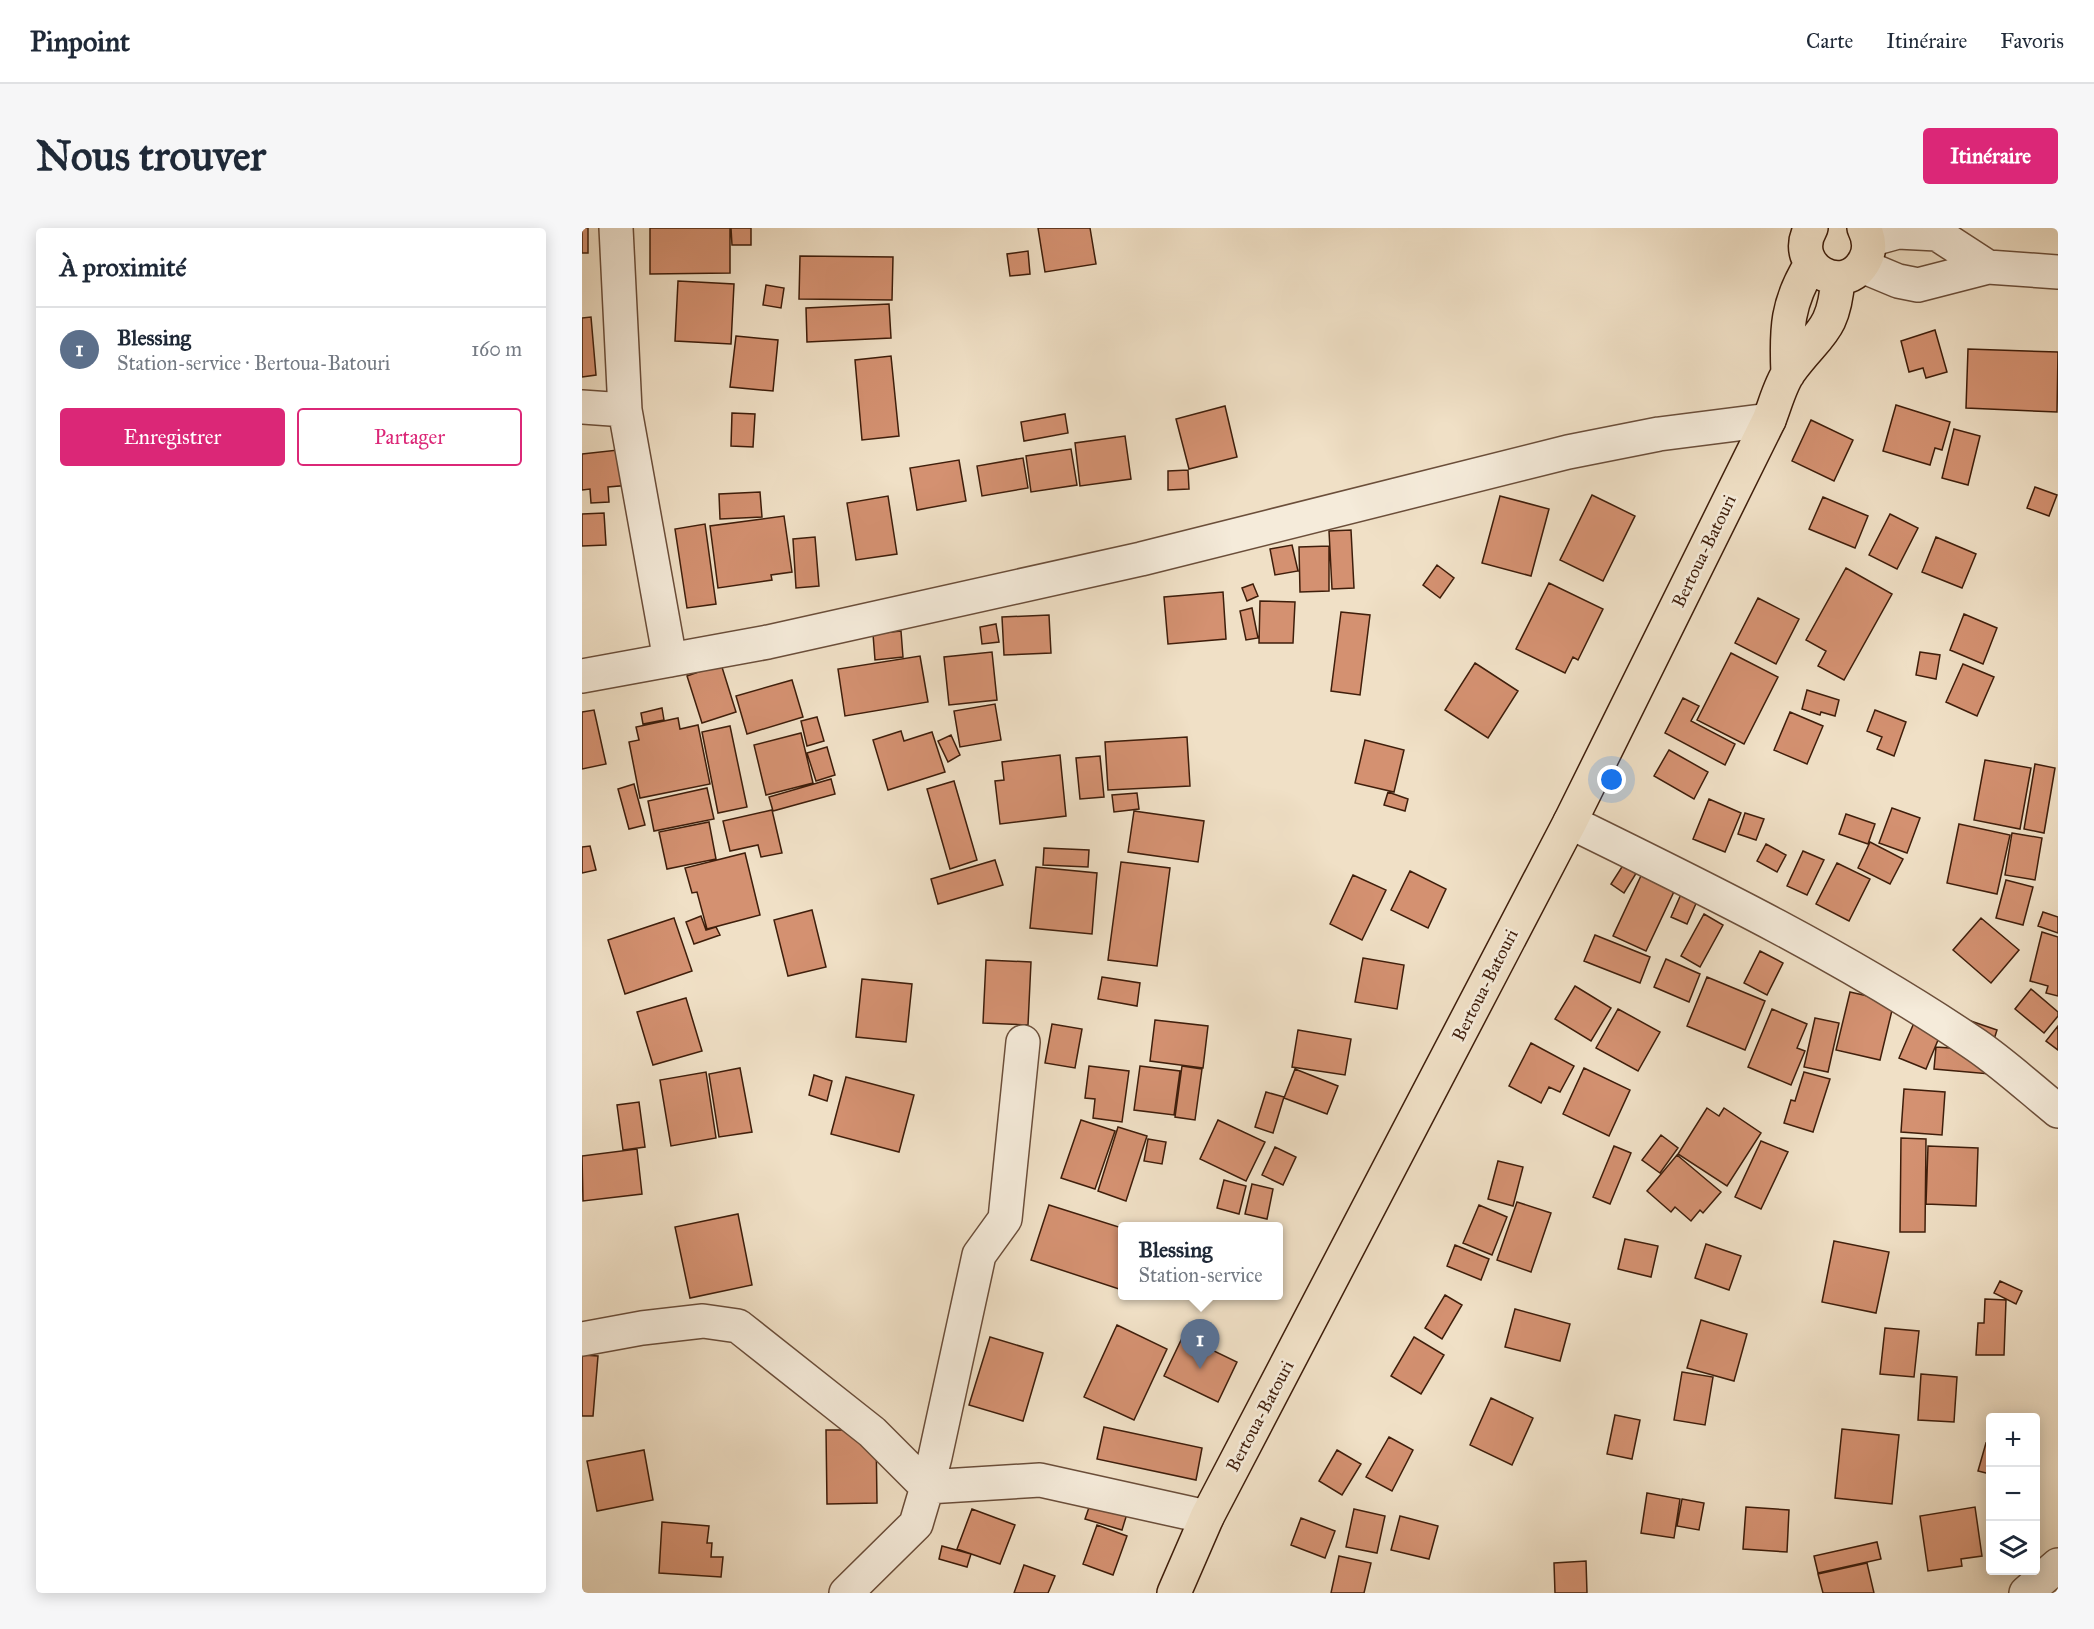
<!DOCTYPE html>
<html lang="fr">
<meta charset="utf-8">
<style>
body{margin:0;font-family:"IM FELL Great Primer",serif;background:#f6f6f7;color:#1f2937}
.controls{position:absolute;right:18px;bottom:18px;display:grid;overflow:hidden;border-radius:6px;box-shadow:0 3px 15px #0003}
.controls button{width:54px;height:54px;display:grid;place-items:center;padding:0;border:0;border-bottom:2px solid #e0e1e3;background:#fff;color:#1f2937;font:30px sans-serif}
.you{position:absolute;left:1030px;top:552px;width:21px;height:21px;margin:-15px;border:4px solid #fff;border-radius:50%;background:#1a73e8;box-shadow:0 0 0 9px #1a73e833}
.badge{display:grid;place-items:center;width:39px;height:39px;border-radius:50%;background:#db2777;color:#fff;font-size:20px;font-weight:700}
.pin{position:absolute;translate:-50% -50px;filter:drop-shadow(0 2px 3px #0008)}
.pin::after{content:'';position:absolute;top:32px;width:21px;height:18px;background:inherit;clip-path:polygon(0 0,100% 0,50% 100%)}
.popup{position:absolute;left:536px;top:994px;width:165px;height:78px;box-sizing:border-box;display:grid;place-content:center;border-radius:6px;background:#fff;filter:drop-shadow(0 2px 4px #0005);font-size:20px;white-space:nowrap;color:#747a83}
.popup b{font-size:22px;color:#1f2937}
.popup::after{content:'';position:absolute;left:50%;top:100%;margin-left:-12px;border:12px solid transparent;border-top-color:#fff}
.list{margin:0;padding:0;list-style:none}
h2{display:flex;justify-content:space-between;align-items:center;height:78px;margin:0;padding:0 24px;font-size:26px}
h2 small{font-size:20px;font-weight:400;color:#747a83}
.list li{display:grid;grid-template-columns:39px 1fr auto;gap:18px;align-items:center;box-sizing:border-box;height:84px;padding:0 24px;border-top:2px solid #e0e1e3}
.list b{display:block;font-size:22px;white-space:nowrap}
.list p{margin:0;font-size:20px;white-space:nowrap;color:#747a83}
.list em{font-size:20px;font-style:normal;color:#747a83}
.actions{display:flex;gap:12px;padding:18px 24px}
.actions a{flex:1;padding:14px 0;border:2px solid #db2777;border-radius:6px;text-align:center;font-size:21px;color:#db2777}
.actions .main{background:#db2777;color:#fff}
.icon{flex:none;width:33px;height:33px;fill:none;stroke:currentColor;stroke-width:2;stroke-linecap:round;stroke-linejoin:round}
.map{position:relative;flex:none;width:1476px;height:1365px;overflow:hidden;border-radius:6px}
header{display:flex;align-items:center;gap:36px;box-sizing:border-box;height:84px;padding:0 30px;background:#fff;border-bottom:2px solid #e0e1e3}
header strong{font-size:28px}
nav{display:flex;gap:33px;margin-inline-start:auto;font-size:21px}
.intro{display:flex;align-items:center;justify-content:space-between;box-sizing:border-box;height:144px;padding:0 36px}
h1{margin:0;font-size:42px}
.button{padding:15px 27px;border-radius:6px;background:#db2777;color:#fff;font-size:21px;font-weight:700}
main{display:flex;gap:36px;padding:0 36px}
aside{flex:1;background:#fff;border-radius:6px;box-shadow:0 3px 15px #0003}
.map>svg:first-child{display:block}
</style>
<header>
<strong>Pinpoint</strong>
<nav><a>Carte</a><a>Itinéraire</a><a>Favoris</a></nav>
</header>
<div class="intro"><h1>Nous trouver</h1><a class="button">Itinéraire</a></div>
<main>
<aside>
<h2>À proximité<small></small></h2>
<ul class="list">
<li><span class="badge" style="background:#5c6f8a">1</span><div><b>Blessing</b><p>Station-service · Bertoua-Batouri</p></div><em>160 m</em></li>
</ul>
<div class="actions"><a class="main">Enregistrer</a><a>Partager</a></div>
</aside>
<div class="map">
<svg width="1476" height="1365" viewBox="0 0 1476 1365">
<rect width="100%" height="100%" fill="#f0e0c6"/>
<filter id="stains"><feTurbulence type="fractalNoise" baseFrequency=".00333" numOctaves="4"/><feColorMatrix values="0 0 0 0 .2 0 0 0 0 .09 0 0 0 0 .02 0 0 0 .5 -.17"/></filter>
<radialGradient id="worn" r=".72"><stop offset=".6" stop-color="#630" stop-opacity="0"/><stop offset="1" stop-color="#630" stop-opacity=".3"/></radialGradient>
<!-- building -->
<path fill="#d49171" stroke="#3f1e0b" stroke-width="1.5" d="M 0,0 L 6,0 L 6,25 L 0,25 Z
M 68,0 L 148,0 L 148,45 L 68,46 Z
M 149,0 L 169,0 L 169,17 L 150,17 Z
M 456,0 L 508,0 L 514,36 L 463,44 Z
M 446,23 L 448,46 L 428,48 L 425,26 Z
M 218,28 L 311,29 L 310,72 L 217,71 Z
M 96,53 L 152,56 L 149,116 L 93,113 Z
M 184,57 L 202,60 L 199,80 L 181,77 Z
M 307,76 L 309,110 L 225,114 L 224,80 Z
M 9,89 L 14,147 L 0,149 L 0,90 Z
M 1353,102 L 1365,144 L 1344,150 L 1341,140 L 1327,144 L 1319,113 Z
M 154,108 L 196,112 L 191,163 L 148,159 Z
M 1386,121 L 1476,124 L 1475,184 L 1384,180 Z
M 309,128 L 317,208 L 280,212 L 273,132 Z
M 1314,177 L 1368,194 L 1360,222 L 1353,220 L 1348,237 L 1301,223 Z
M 643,178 L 655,229 L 607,241 L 594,191 Z
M 150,185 L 173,186 L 171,219 L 149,218 Z
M 483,186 L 486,205 L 442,213 L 439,194 Z
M 1229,192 L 1271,212 L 1252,253 L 1210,233 Z
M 1372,201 L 1398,208 L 1386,257 L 1360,250 Z
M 543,208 L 549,251 L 498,258 L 493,215 Z
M 45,221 L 49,257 L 26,259 L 27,274 L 9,275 L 8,261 L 0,262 L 0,226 Z
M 489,221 L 495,257 L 449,264 L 444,228 Z
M 441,230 L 446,260 L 400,268 L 395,238 Z
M 377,232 L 384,273 L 335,282 L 328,240 Z
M 606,242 L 607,261 L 586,262 L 586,243 Z
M 1453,259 L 1475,267 L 1467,288 L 1445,280 Z
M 178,264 L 180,289 L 138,291 L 137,266 Z
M 1010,267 L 1053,288 L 1021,353 L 978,332 Z
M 306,268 L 315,326 L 274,332 L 265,275 Z
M 918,268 L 967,281 L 949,348 L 900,335 Z
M 1241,269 L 1286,288 L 1273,320 L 1227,301 Z
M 22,285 L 24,317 L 0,318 L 0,286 Z
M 1308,286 L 1336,300 L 1315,341 L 1287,327 Z
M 202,288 L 210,344 L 189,347 L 190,352 L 136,360 L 128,298 Z
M 123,296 L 134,376 L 105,380 L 93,301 Z
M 769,302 L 772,360 L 750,361 L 747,303 Z
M 233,309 L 237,358 L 214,360 L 211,311 Z
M 1354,309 L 1394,326 L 1380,360 L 1340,344 Z
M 710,317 L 716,343 L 693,347 L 688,321 Z
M 747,318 L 747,363 L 718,364 L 717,319 Z
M 855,337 L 872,350 L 858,370 L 841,357 Z
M 1264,340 L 1310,366 L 1262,452 L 1236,438 L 1244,423 L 1224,412 Z
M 967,355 L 1021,381 L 996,432 L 991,429 L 983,445 L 934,421 Z
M 671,356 L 676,368 L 665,373 L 660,360 Z
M 641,364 L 644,411 L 586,416 L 582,369 Z
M 1176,370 L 1217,391 L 1194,436 L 1153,415 Z
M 678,373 L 713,374 L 711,415 L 677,415 Z
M 670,380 L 676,410 L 664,412 L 658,383 Z
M 759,384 L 788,387 L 778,467 L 749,463 Z
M 1382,386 L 1415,400 L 1401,436 L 1368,422 Z
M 467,387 L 469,425 L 422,427 L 420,389 Z
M 414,396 L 417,414 L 400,416 L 398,399 Z
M 319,403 L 321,429 L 293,432 L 291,406 Z
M 410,424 L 415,472 L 367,477 L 362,429 Z
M 1338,424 L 1358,427 L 1354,451 L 1334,447 Z
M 1149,425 L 1196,449 L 1162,516 L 1115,492 Z
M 338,428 L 346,474 L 263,488 L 256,441 Z
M 893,435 L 936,463 L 906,510 L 863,482 Z
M 139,436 L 154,484 L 120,495 L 105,448 Z
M 1381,436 L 1412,449 L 1395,488 L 1364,474 Z
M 210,452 L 221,489 L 165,506 L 154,468 Z
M 1225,462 L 1257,472 L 1253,488 L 1239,484 L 1238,487 L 1220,481 Z
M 1101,470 L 1117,478 L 1109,493 L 1153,516 L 1143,537 L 1083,505 Z
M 413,476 L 419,512 L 378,519 L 372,483 Z
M 80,480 L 82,492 L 61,496 L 59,485 Z
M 12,482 L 24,536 L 0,541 L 0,484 Z
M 1293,482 L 1324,494 L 1312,528 L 1295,521 L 1300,509 L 1285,503 Z
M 1208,484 L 1241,498 L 1225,536 L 1192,522 Z
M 235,489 L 242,513 L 225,518 L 219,493 Z
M 96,490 L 98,501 L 116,497 L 128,556 L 58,570 L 47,514 L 57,512 L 54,499 Z
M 148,498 L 165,579 L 136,585 L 120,504 Z
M 319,503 L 322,513 L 350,504 L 363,544 L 306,562 L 291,512 Z
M 219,505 L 231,555 L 184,567 L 172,517 Z
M 369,507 L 378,527 L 366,534 L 356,513 Z
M 605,509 L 608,558 L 526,562 L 523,514 Z
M 783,512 L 822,522 L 812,564 L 773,555 Z
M 245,519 L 253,547 L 234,553 L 225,525 Z
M 1087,522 L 1126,544 L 1112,571 L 1072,548 Z
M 478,527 L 484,588 L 418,596 L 413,553 L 422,552 L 420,534 Z
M 518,528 L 522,569 L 498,571 L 494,530 Z
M 1403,532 L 1449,540 L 1438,601 L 1392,592 Z
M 1453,536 L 1473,540 L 1462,605 L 1442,601 Z
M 249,551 L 253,566 L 191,583 L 187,569 Z
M 372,553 L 395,632 L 368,641 L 345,561 Z
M 52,556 L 63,597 L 47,601 L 36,561 Z
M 125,560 L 132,591 L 72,603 L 66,573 Z
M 806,564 L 826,571 L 823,583 L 802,577 Z
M 555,565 L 557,581 L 532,584 L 530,567 Z
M 1127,571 L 1159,585 L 1143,624 L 1111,611 Z
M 1310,580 L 1338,590 L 1325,625 L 1297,615 Z
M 190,582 L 200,625 L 179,629 L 176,617 L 148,623 L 141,593 Z
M 552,583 L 622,593 L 616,634 L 546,624 Z
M 1163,585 L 1182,591 L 1174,612 L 1156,606 Z
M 1264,586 L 1293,596 L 1286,616 L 1257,606 Z
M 127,594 L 134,631 L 85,641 L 77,604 Z
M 1377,596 L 1428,607 L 1415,666 L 1365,655 Z
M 1430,605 L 1460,610 L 1453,652 L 1423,647 Z
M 1288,614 L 1321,631 L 1308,656 L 1276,640 Z
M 1184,616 L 1204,627 L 1195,644 L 1175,633 Z
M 8,618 L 14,642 L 0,645 L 0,619 Z
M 462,620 L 507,622 L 506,639 L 461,637 Z
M 1221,623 L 1242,632 L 1225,667 L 1205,658 Z
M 163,625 L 178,687 L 125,701 L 115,664 L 110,665 L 103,640 Z
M 1045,631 L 1058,639 L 1042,665 L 1029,656 Z
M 413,632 L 421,657 L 356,676 L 349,651 Z
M 539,634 L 588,640 L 575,738 L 526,732 Z
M 1255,635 L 1288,651 L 1267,693 L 1234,676 Z
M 1064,637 L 1097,653 L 1064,723 L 1031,708 Z
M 454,639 L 515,645 L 510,706 L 448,700 Z
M 828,643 L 864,661 L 846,700 L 809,682 Z
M 771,647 L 804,662 L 780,712 L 748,696 Z
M 1107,648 L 1123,655 L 1105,696 L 1089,689 Z
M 1424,652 L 1451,659 L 1441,697 L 1414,690 Z
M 230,682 L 244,739 L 206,748 L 192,692 Z
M 1461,684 L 1476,689 L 1476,705 L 1456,698 Z
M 1122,686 L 1141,697 L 1118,739 L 1099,728 Z
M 119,688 L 124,702 L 134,699 L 138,707 L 112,716 L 104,694 Z
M 92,690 L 110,743 L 43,766 L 26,712 Z
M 1399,690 L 1437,722 L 1409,755 L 1371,722 Z
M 1460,704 L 1476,709 L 1476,768 L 1464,765 L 1466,758 L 1448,753 Z
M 1013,707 L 1068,729 L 1058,755 L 1002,733 Z
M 1178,723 L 1201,735 L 1185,767 L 1162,755 Z
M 781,730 L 822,737 L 815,781 L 773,774 Z
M 1084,731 L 1118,746 L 1107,774 L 1072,759 Z
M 404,732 L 449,734 L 446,797 L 401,795 Z
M 520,749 L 558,755 L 555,778 L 516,771 Z
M 1125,749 L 1183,773 L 1163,822 L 1105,798 Z
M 280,751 L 330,756 L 324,814 L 274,809 Z
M 993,758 L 1029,780 L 1009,813 L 973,791 Z
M 1449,761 L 1476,784 L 1476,788 L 1462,805 L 1433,781 Z
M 1268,764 L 1312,774 L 1298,832 L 1254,822 Z
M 104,770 L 120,823 L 71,837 L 55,784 Z
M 1340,776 L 1366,788 L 1344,841 L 1317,830 Z
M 1036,781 L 1078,804 L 1056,843 L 1014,820 Z
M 1190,781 L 1225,796 L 1215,820 L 1223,823 L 1209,857 L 1166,839 Z
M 1233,790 L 1257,795 L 1246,844 L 1222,839 Z
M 1383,791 L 1415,802 L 1409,821 Z
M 573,792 L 626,798 L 621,840 L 568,833 Z
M 470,796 L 500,801 L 493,840 L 463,835 Z
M 1476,798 L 1476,822 L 1464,813 Z
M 716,802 L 769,811 L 763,847 L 710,839 Z
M 949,815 L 992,838 L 978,864 L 967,859 L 959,875 L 927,858 Z
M 1354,819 L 1409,823 L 1408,846 L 1352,841 Z
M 507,838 L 547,843 L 540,894 L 511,890 L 513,871 L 503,870 Z
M 558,838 L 598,843 L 592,887 L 552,882 Z
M 600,838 L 620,841 L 613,892 L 593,889 Z
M 158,840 L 170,904 L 137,909 L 127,846 Z
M 1002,840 L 1048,862 L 1027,908 L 981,886 Z
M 713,841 L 756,858 L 745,886 L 702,870 Z
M 124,844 L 134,910 L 89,918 L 78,852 Z
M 1222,844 L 1248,851 L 1231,904 L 1202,895 L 1209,872 L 1213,873 Z
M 232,847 L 250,853 L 245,873 L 227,867 Z
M 264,849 L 332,867 L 317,924 L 249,906 Z
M 1322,861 L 1363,864 L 1360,907 L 1319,904 Z
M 684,864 L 702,869 L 691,905 L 673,899 Z
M 57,874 L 63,919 L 41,922 L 35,877 Z
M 1125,880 L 1137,888 L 1142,880 L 1179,905 L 1145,958 L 1096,926 Z
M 499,892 L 533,903 L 513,961 L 479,950 Z
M 636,892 L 683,914 L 664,953 L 618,931 Z
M 536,899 L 565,908 L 544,973 L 516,963 Z
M 1079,907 L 1096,920 L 1078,945 L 1060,932 Z
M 1319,910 L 1344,911 L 1343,1004 L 1318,1004 Z
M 566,911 L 584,914 L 580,936 L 562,933 Z
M 1179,913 L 1206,924 L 1179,981 L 1153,969 Z
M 1032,918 L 1049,925 L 1028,976 L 1011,969 Z
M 1346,918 L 1396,920 L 1394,978 L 1344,976 Z
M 693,919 L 714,929 L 701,957 L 680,947 Z
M 55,921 L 60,966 L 1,973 L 0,928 Z
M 1095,927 L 1139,964 L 1121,985 L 1118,982 L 1109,993 L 1093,979 L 1089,984 L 1065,963 Z
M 916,933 L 941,939 L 931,978 L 906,971 Z
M 642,952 L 664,958 L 657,986 L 635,980 Z
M 670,956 L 691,961 L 685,991 L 663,986 Z
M 935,974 L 969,985 L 949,1044 L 915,1032 Z
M 467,977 L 540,1000 L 540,1062 L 449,1032 Z
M 897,977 L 925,989 L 910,1027 L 881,1015 Z
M 156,986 L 170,1057 L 108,1070 L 93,999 Z
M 1043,1011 L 1076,1018 L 1069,1049 L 1036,1041 Z
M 1252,1013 L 1307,1024 L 1294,1085 L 1240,1074 Z
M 1124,1016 L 1159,1028 L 1147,1062 L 1113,1050 Z
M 873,1017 L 907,1031 L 899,1052 L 865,1038 Z
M 1418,1053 L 1440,1063 L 1434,1076 L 1412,1065 Z
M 863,1067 L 880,1077 L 860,1111 L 843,1100 Z
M 1403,1071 L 1424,1072 L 1422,1127 L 1394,1127 L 1396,1095 L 1402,1095 Z
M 933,1081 L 988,1096 L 978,1133 L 923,1119 Z
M 1119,1092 L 1165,1106 L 1152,1153 L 1105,1140 Z
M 535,1097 L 585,1121 L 552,1192 L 502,1169 Z
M 1303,1100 L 1337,1103 L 1332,1149 L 1298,1146 Z
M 601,1108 L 655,1134 L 636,1174 L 582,1148 Z
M 408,1109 L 461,1125 L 441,1193 L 387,1177 Z
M 832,1109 L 862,1127 L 839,1166 L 809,1148 Z
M 0,1127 L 16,1128 L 11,1188 L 0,1188 Z
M 1100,1144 L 1131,1149 L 1123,1197 L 1092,1192 Z
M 1339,1146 L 1375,1149 L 1372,1194 L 1336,1192 Z
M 909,1170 L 951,1190 L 930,1237 L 888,1217 Z
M 1033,1187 L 1058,1192 L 1050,1231 L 1025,1226 Z
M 522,1199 L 620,1220 L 614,1252 L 515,1231 Z
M 1260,1201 L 1317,1207 L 1310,1276 L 1253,1270 Z
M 244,1202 L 294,1202 L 295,1275 L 245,1276 Z
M 807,1209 L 831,1222 L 810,1263 L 784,1249 Z
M 1404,1215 L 1408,1216 L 1408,1246 L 1396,1243 Z
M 62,1222 L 71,1272 L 15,1283 L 5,1233 Z
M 755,1222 L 779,1236 L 760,1267 L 737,1253 Z
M 512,1265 L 548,1276 L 540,1302 L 503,1291 Z
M 1065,1265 L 1098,1271 L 1092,1310 L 1059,1305 Z
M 1100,1271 L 1122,1275 L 1117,1302 L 1095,1298 Z
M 1164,1279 L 1207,1282 L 1205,1324 L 1161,1321 Z
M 1393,1279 L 1400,1328 L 1379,1331 L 1380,1338 L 1346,1343 L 1338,1288 Z
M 390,1281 L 433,1297 L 418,1336 L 375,1321 Z
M 772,1281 L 803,1288 L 795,1325 L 764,1319 Z
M 818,1288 L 856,1298 L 847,1331 L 809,1322 Z
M 719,1290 L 753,1303 L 743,1330 L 709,1317 Z
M 80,1294 L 127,1298 L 125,1315 L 130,1315 L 129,1329 L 141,1329 L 139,1349 L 77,1345 Z
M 515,1297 L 545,1308 L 531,1347 L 501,1336 Z
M 1295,1314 L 1299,1331 L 1236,1345 L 1232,1328 Z
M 360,1318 L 389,1326 L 385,1339 L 357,1331 Z
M 757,1328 L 789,1335 L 782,1365 L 749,1365 Z
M 1004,1333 L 1005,1365 L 973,1365 L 972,1335 Z
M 1285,1335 L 1292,1365 L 1241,1365 L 1236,1346 Z
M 442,1337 L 473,1348 L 466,1365 L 432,1365 Z"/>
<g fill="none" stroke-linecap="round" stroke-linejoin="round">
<!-- minor casing -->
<g stroke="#6b4e3a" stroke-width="36">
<path id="minor" d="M 34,0 L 43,182 L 88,432
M 1287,12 L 1316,4 L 1355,6 L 1406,39
M 1280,38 L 1316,53 L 1336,57 L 1406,39 L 1476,44
M 0,179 L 43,182
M 0,448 L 186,414 L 559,331 L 986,224 L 1077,206 L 1187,192
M 988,594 C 1127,662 1266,730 1394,817 C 1423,837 1449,861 1476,883
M 0,1111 L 60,1100 L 121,1093 L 156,1098 L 290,1204 L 345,1259 L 353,1229 L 397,1027 L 423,991 L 441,814
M 264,1365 L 334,1296 L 345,1259 L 458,1252 L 625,1289
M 1444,1365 L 1476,1337"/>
</g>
<!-- trunk casing -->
<g stroke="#3f1e0b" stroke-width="36">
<path id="trunk" d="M 1229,0 C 1206,39 1263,71 1283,32 C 1289,21 1287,10 1282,0
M 1206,146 C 1204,100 1205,75 1229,36
M 592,1365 L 625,1289 L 988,594 L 1187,192 C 1193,177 1198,157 1207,144 C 1236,104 1252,105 1256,50"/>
</g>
<!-- minor -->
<use href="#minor" stroke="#f5ebda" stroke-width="33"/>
<!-- trunk -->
<use href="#trunk" stroke="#f0e0c6" stroke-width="33"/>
</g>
<g text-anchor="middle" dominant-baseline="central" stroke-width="5" stroke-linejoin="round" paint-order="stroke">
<!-- street labels -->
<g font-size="18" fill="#3f1e0b" stroke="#f5ebda">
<text transform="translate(1122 323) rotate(-64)">Bertoua-Batouri</text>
<text transform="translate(903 757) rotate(-63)">Bertoua-Batouri</text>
<text transform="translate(678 1188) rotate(-62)">Bertoua-Batouri</text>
</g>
</g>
<rect width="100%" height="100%" filter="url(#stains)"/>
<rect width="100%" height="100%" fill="url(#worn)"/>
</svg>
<div class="controls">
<button>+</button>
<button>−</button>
<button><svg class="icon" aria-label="layers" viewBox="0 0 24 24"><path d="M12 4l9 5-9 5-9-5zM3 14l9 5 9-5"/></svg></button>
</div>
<div class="you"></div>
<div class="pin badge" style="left:618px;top:1141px;background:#5c6f8a">1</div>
<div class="popup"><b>Blessing</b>Station-service</div>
</div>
</main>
